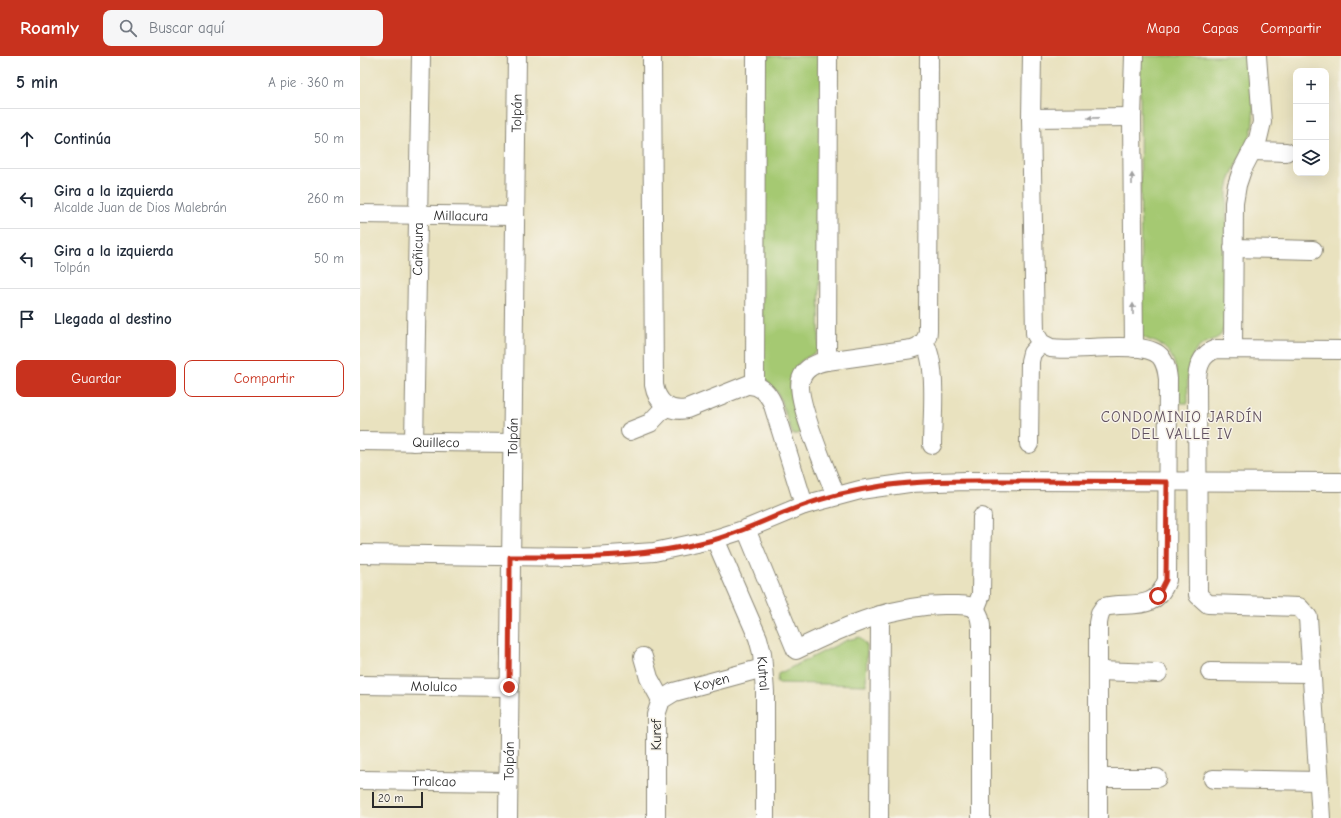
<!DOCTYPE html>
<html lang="es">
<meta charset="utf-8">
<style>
body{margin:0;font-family:"Comic Neue",sans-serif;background:#f6f6f7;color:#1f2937}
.controls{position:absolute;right:12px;top:12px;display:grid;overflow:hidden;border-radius:8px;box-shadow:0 4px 16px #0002}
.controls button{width:36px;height:36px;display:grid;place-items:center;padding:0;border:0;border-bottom:1px solid #e0e1e3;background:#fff;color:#1f2937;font:20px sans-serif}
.scale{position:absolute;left:12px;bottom:10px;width:51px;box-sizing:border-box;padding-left:4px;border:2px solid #2b2b2b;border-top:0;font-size:11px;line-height:14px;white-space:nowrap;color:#2b2b2b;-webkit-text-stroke:3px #f7f3e8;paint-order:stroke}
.stop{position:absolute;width:12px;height:12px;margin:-9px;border:3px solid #c8321e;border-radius:50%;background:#fff}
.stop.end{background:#c8321e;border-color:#fff;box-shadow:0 1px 4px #0008}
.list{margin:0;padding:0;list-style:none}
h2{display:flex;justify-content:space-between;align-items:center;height:52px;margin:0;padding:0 16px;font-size:17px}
h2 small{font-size:13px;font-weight:400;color:#747a83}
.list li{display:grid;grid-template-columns:26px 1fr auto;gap:12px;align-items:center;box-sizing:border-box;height:60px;padding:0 16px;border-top:1px solid #e0e1e3}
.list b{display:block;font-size:15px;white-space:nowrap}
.list p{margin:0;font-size:13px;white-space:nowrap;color:#747a83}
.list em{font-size:13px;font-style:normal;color:#747a83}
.actions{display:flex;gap:8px;padding:12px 16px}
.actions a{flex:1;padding:9px 0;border:1px solid #c8321e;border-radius:8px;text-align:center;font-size:14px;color:#c8321e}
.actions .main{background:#c8321e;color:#fff}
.icon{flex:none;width:22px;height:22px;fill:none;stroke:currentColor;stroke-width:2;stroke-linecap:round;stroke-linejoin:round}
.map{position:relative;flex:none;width:981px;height:762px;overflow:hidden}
header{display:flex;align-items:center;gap:24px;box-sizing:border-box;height:56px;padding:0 20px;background:#c8321e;color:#fff}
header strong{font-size:19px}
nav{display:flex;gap:22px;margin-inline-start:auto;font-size:14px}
.search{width:280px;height:36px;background:#f6f6f7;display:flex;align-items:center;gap:10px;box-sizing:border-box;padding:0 14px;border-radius:8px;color:#747a83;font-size:15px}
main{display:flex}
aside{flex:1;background:#fff}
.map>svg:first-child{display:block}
</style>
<header>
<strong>Roamly</strong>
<div class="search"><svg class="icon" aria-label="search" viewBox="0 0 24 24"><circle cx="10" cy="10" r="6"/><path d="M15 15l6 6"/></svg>Buscar aquí</div>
<nav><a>Mapa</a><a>Capas</a><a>Compartir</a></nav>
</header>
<main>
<aside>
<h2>5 min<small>A pie · 360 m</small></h2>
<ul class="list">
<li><svg class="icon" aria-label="ahead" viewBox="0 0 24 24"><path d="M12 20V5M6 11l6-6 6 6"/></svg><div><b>Continúa</b></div><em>50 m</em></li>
<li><svg class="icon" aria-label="left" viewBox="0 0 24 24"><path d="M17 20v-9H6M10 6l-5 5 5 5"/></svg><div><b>Gira a la izquierda</b><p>Alcalde Juan de Dios Malebrán</p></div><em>260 m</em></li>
<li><svg class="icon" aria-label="left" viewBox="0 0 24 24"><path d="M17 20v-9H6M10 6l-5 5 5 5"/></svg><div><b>Gira a la izquierda</b><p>Tolpán</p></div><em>50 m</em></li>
<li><svg class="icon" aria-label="arrive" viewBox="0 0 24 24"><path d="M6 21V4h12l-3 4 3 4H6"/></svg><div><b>Llegada al destino</b></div></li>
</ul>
<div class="actions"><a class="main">Guardar</a><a>Compartir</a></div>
</aside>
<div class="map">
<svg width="981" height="762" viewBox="0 0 981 762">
<rect width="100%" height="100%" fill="#f7f3e8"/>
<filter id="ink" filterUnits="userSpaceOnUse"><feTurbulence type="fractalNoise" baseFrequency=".025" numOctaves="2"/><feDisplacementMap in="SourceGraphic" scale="8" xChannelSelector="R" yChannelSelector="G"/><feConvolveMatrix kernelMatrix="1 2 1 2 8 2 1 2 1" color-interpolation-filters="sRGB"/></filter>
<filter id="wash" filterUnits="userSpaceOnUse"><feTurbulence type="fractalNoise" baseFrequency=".012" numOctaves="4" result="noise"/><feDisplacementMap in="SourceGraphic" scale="16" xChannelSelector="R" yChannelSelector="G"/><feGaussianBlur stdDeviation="0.9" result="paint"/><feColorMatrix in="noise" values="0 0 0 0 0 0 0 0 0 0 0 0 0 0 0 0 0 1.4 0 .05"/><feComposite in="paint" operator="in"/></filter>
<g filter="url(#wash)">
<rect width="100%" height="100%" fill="#e9e2bf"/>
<!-- green -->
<path fill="#a5c972" stroke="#687a4e" d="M 401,0 L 462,0 L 459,293 C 454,299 445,301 439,307 C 421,328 436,354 444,376 L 433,379 L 418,337 L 402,320 Z
M 780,0 L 889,0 C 890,22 897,56 891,77 C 885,98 871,111 867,134 L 865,268 L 861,279 C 856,284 848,285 842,289 C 824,301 828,329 828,347 L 816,347 C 816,326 821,303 801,289 C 795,285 787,284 781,280 Z
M 500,581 L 507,590 L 506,629 L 417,627 L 418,618 L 487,584 Z"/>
</g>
<g filter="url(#ink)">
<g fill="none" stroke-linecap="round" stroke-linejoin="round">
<!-- minor casing -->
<g stroke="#8a8675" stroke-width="20">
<g id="minor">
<path d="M 292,0 L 294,329 C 297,346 309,357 327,353 L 387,329 C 399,328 407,336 412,346 L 444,449"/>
<path d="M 672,0 L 671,62 L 675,277 L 681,287 L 691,292 C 717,296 783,283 800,300 C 806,307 807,315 808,323 L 807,524 C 795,557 771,545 744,551 L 740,557 L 738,567 L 738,762"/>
<path d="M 671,62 L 772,61"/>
<path d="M 893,95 L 926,96"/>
<path id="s1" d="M 0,158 L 155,160"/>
<path d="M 873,192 L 953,194"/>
<path d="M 564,286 C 578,308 572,362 572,389"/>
<path d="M 774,292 L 772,61 L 774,0"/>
<path d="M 873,292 L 874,147 L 877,129 L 882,114 L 898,83 L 902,66 L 897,0"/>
<path d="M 467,305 L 468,0"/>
<path d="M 395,329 L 396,0"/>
<path d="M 270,375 L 290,367 L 306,350"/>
<path id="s2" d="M 0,385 L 152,387"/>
<path id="s3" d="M 54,386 L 61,0"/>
<path d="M 669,388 L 670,305 L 672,297 L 681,287"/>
<path d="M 476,440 C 468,418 434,342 441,323 C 445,311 456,307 467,305 L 552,293 C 562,290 568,284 568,274 L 569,0"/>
<path d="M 386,473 L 436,594 C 485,570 536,547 591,549 C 599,549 608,548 615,553 C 620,558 620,564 621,570 L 621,762"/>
<path id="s4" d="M 355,483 L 398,582 L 402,597 L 405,636 L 405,762"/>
<path d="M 0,498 L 218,501 L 294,496 L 355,483 L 386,473 L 444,449 L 500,434 L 549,427 L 606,425 L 981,426"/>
<path d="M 615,554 L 621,539 L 622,461"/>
<path d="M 283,601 L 289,622 L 301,644"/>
<path d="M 738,615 L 798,617"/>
<path d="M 850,616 L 951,617"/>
<path id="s5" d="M 0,629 L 149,631"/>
<path d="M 738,722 L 797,722"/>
<path d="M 853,723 L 958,725"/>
<path id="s6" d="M 0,724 L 148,726"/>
<path id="s7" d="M 148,762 L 157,0"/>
<path id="s8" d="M 296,762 L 296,659 L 301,644 L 314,636 L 403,612"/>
<path d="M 519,762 L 520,559"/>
<path d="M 961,762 L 948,561 L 939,551 L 848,548 L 838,539 L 837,323 C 838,309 842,298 856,293 L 981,294"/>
</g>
</g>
<!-- minor -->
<use href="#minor" stroke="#fff" stroke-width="18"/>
</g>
<!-- one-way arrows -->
<defs><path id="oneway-solid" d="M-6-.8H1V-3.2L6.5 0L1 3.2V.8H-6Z"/></defs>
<g fill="#a0a0a0">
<use href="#oneway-solid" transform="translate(733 62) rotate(179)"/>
<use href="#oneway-solid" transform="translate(772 123) rotate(-90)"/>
<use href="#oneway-solid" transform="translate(773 253) rotate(-90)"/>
</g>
</g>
<g fill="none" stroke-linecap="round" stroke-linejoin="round" filter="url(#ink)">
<!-- route -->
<path stroke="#c8321e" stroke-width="5" d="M 149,631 L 150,501 C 220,501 285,502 353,484 C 385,475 413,460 444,449 C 469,440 496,434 522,430 C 562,424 603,425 643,425 C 698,425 752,425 807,426 L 806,524 L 798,540"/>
</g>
<g text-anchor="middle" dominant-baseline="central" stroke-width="3" stroke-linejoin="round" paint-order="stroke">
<!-- street labels -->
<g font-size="14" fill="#2b2b2b" stroke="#f7f3e8">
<text stroke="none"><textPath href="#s7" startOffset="705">Tolpán</textPath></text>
<text stroke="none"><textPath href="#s1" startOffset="101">Millacura</textPath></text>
<text stroke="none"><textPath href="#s3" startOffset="193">Cañicura</textPath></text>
<text stroke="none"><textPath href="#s7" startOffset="381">Tolpán</textPath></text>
<text stroke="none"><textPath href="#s2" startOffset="76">Quilleco</textPath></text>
<text stroke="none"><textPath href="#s4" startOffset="144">Kutral</textPath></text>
<text stroke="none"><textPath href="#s8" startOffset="173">Koyen</textPath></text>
<text stroke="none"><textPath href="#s5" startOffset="74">Molulco</textPath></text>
<text transform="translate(296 679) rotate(-90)">Kuref</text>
<text stroke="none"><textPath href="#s7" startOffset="57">Tolpán</textPath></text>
<text stroke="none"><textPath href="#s6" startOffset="74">Tralcao</textPath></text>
</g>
<!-- neighbourhood labels -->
<g font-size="15" letter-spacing="1" fill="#615160" stroke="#f7f3e8">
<text x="822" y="361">CONDOMINIO JARDÍN<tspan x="822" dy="17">DEL VALLE IV</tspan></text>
</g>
</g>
</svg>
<div class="controls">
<button>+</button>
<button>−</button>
<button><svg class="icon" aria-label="layers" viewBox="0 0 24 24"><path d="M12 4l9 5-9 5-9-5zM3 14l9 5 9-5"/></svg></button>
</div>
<div class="scale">20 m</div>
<div class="stop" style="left:798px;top:540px"></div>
<div class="stop end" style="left:149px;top:631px"></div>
</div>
</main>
